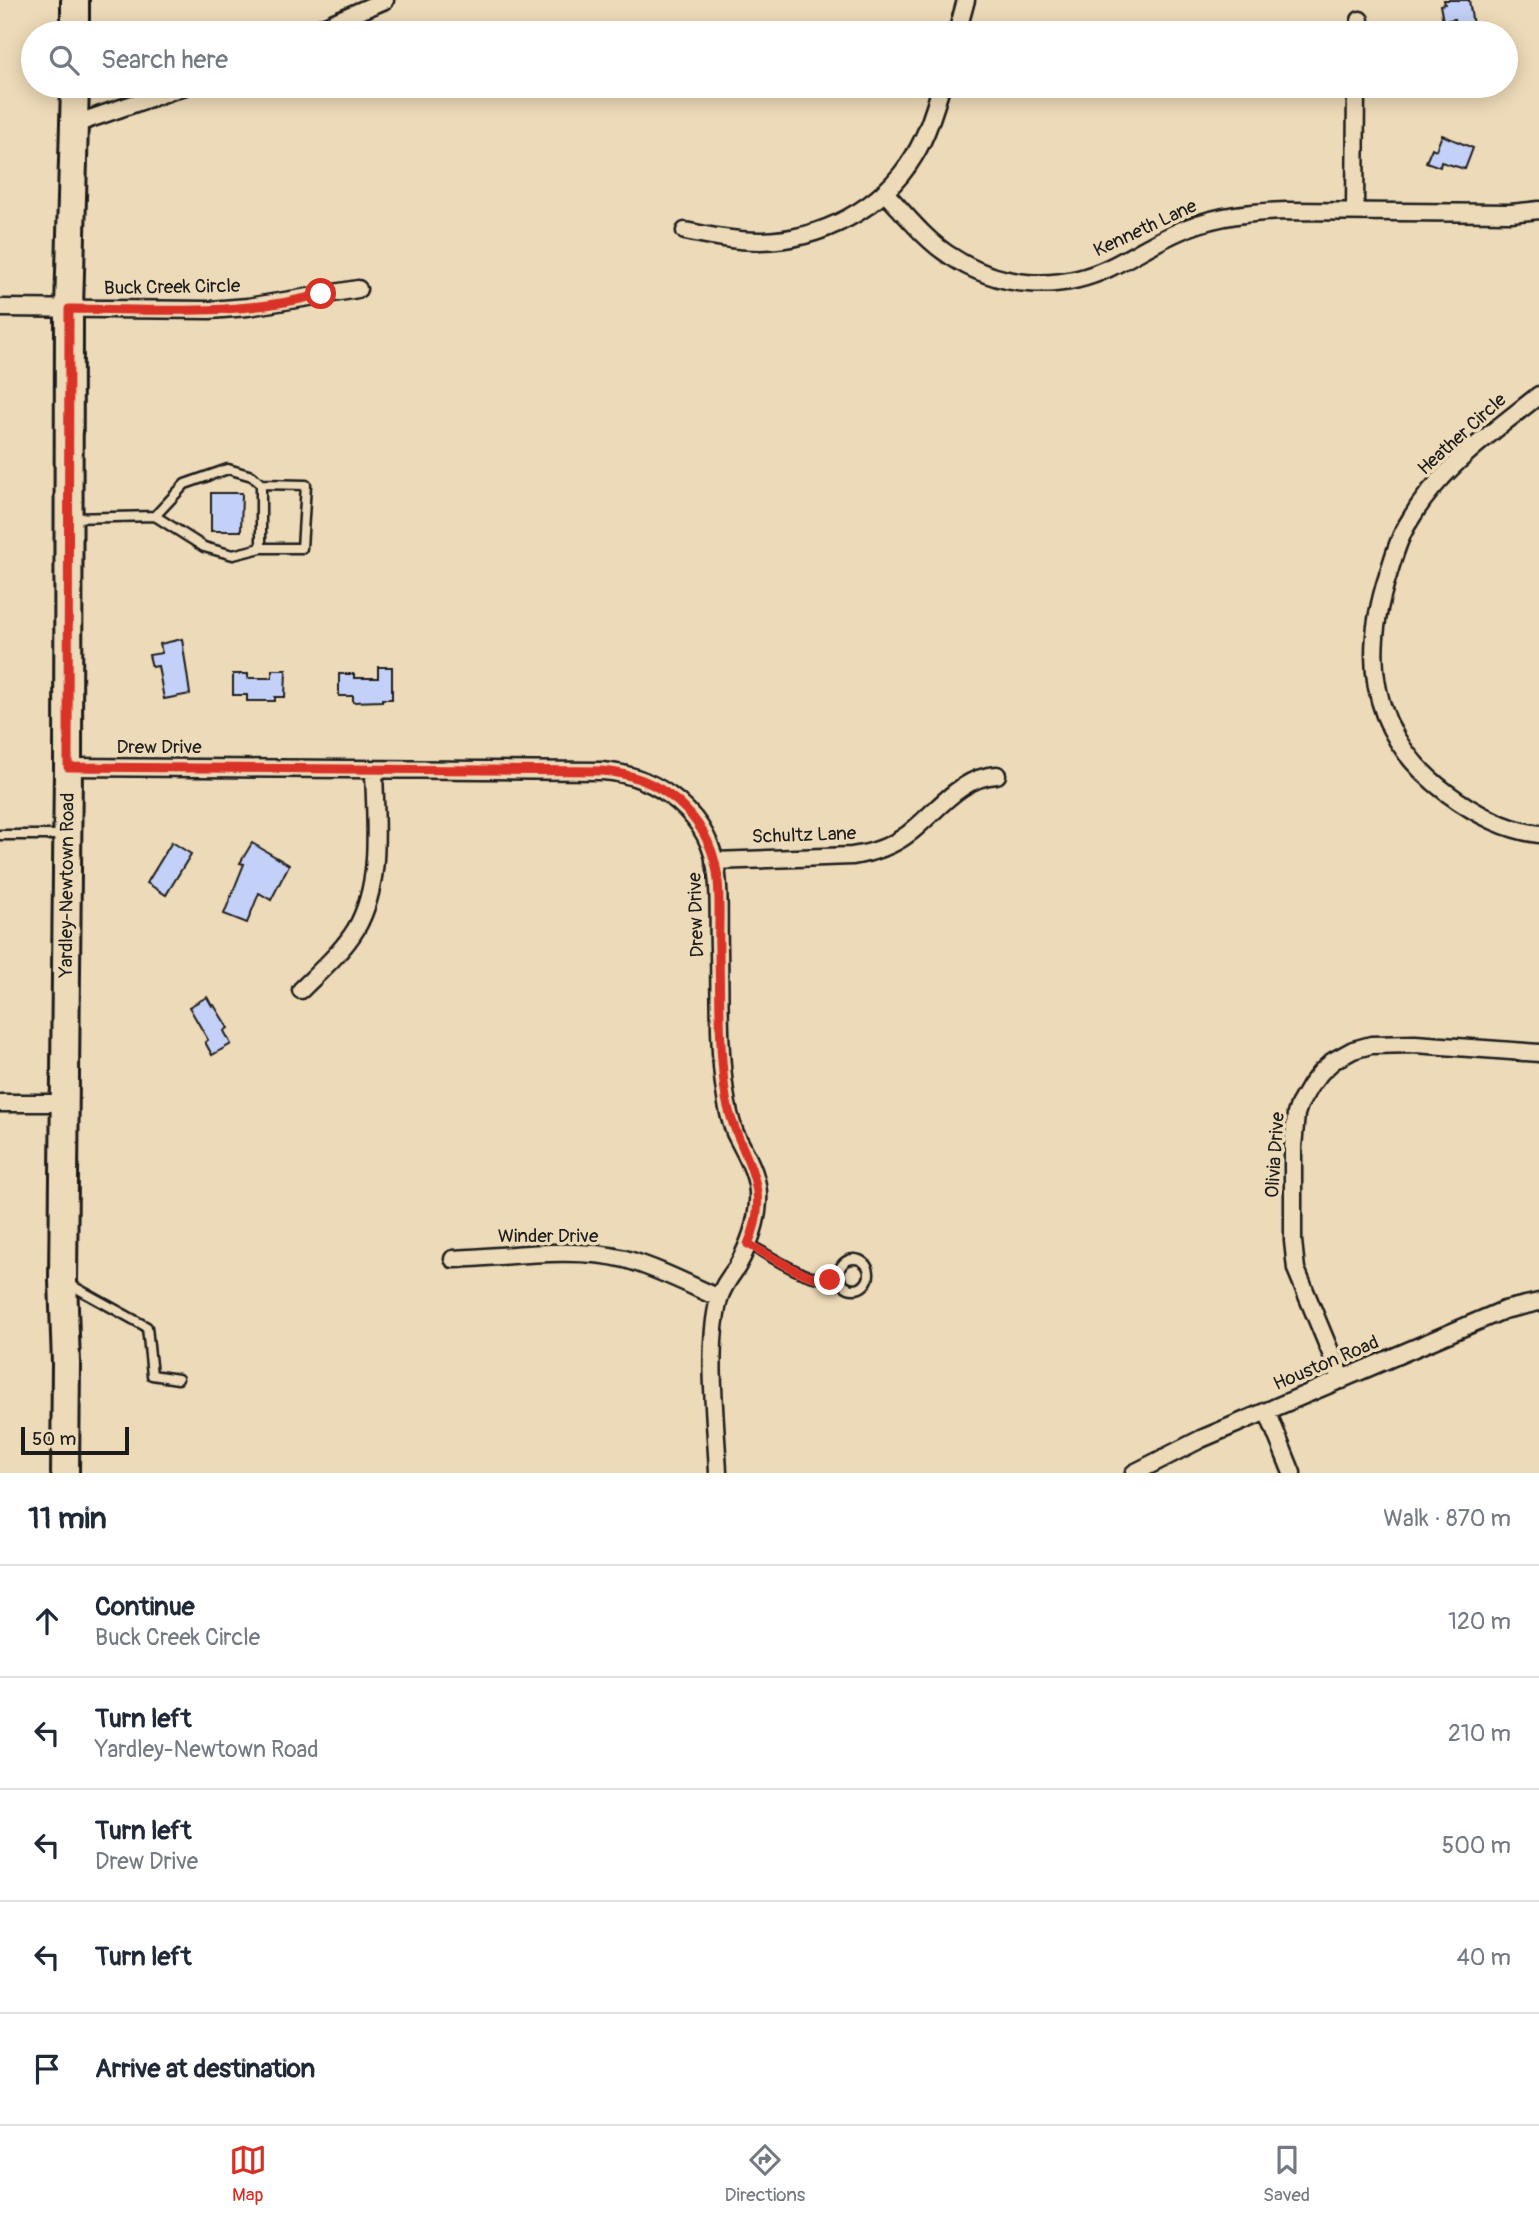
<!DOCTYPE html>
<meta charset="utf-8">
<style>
body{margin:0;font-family:Pangolin,sans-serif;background:#f2f2f3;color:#1f2937}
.scale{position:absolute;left:21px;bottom:18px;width:108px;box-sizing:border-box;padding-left:7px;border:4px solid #1c1c1c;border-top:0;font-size:19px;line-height:24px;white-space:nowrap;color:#1c1c1c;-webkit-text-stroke:5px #eddab8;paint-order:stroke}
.stop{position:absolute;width:21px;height:21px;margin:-16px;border:5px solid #d93025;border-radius:50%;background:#fff}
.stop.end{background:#d93025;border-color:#fff;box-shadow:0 2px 7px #0008}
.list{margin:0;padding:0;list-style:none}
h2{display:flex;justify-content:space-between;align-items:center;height:91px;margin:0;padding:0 28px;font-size:30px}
h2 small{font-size:23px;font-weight:400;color:#747a83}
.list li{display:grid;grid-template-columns:46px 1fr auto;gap:21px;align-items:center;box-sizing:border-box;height:112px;padding:0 28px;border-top:2px solid #e0e1e3}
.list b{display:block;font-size:26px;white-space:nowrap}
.list p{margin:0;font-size:23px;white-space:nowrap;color:#747a83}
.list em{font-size:23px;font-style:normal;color:#747a83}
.icon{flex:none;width:38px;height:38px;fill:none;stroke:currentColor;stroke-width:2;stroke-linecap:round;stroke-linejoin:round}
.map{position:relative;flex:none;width:1539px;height:1473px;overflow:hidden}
.search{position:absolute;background:#fff;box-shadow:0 4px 18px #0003;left:21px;right:21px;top:21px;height:77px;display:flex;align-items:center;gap:18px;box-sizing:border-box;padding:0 24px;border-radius:38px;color:#747a83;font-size:26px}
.sheet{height:651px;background:#fff}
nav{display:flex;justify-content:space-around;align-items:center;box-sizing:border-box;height:98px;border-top:2px solid #e0e1e3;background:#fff;font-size:19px;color:#747a83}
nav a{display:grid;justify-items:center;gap:4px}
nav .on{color:#d93025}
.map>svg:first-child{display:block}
</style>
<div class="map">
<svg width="1539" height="1473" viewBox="0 0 1539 1473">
<rect width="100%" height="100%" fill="#eddab8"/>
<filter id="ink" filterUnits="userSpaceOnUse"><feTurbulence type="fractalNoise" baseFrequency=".0143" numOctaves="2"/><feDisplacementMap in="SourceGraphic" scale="14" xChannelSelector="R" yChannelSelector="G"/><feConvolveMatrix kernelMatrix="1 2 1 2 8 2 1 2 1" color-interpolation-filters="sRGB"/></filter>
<g filter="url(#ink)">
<!-- building -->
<path fill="#c3d0f7" stroke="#1c1c1c" stroke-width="2" d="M 1444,0 L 1469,0 L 1473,25 L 1457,27 L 1455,19 L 1443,21 L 1440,5 L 1445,4 Z
M 1442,135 L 1473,148 L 1465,169 L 1441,162 L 1440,167 L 1426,162 L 1432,148 L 1436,150 Z
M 211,493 L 242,493 L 241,531 L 211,531 Z
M 182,639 L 190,694 L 164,699 L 158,666 L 152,667 L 149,655 L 162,653 L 160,644 Z
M 378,667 L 392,667 L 392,699 L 382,699 L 382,701 L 353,702 L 353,696 L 339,696 L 339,674 L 354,674 L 354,678 L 378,678 Z
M 272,670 L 286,670 L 285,697 L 275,697 L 275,701 L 247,701 L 247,695 L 233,695 L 233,674 L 248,674 L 248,678 L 272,678 Z
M 172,842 L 191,854 L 166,895 L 147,883 Z
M 252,843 L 289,865 L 271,900 L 259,893 L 247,923 L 224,914 L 244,864 L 240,863 Z
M 207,997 L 212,1006 L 214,1005 L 228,1028 L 224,1031 L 231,1044 L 212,1055 L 205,1042 L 208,1040 L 189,1007 Z"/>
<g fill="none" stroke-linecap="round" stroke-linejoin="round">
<!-- service casing -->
<g stroke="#1c1c1c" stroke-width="13">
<path id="service" d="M 228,469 L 252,476 L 261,484 L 306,485 L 302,548 L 261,548 L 233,555 L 204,547 L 155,516 L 185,484 Z
M 261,484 L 261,548
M 71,518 L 155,516
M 0,835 L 64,835
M 748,1244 C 775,1258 808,1284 839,1279
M839 1274a15 15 0 1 1 30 0a15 15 0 1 1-30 0Z
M 69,1284 L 147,1327 L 152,1375 L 178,1379"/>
</g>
<!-- minor casing -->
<g stroke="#1c1c1c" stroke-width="21">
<path id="minor" d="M 309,33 L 385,0
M 957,33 L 966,0
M 1359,33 L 1360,20
M 75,124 L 185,86
M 884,192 C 905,213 924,239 949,255 C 998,288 1058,293 1111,267 C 1137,254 1161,238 1187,228 C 1219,215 1253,212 1287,211 L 1511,213 L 1539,210
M 1355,211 L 1356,86
M 685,231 C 710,236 735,241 760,241 C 821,240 882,209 914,156 C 926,137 936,107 941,86
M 0,308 L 210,310 L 248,307 L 358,289
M 1539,395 C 1493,432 1440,468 1410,520 C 1399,537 1394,556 1388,575 C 1360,661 1372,737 1447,793 C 1474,813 1505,830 1539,834
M 68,767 L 602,771 C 659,775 711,816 717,875 C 720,900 718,925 719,949 C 720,996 718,1045 725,1092 C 727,1106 730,1120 735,1133 C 746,1155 760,1176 758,1202 C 757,1225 748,1247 737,1267 C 730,1277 722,1287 719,1299 C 706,1350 716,1420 718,1473
M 714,861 L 852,856 C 872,853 891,847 908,834 C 936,813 959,777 997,775
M 301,990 C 320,971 342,952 356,929 C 383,882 375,821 374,769
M 0,1103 L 65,1103
M 453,1259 C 505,1257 574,1246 625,1259 C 657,1268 688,1284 719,1298
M 1342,1380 L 1296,1269 L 1293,1241 L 1293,1147 L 1296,1114 L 1299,1105 L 1310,1086 L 1321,1072 L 1333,1061 L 1353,1050 L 1371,1045 L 1415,1044 L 1539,1053
M 1267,1411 L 1292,1473
M 1134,1473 L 1201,1439 L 1504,1310 L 1539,1302"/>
</g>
<!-- primary casing -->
<g stroke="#1c1c1c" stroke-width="32">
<g id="primary">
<path d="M 75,0 L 75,33"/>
<path id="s1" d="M 65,1473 L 66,1363 L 63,1280 L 68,767 L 69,309 L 75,86"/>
</g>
</g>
<!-- service -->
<use href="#service" stroke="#eddab8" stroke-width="8"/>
<!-- minor -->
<use href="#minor" stroke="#eddab8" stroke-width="16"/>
<!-- primary -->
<use href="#primary" stroke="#eddab8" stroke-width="26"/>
</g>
</g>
<g fill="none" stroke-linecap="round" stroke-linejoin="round" filter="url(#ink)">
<!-- route -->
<path stroke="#d93025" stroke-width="9" d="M 321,294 C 240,317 152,309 69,309 L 68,767 L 602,771 C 659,775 707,814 717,872 C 721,897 718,926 719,952 C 720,998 719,1045 725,1091 C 732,1149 777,1180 748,1244 C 773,1257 801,1278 830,1280"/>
</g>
<g text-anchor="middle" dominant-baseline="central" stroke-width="7" stroke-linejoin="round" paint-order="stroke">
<!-- street labels -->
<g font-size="19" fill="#1c1c1c" stroke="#eddab8">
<text transform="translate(1145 228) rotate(-25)">Kenneth Lane</text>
<text transform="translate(172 287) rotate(-1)">Buck Creek Circle</text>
<text transform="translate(1462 434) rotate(-42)">Heather Circle</text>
<text x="159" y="747">Drew Drive</text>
<text transform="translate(804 835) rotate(-2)">Schultz Lane</text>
<text stroke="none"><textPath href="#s1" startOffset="588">Yardley-Newtown Road</textPath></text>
<text transform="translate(696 915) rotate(-92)">Drew Drive</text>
<text transform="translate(1275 1155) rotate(-86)">Olivia Drive</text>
<text x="548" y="1236">Winder Drive</text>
<text transform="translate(1326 1363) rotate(-23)">Houston Road</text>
</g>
</g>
</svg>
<div class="scale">50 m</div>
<div class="stop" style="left:321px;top:294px"></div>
<div class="stop end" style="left:830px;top:1280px"></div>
<div class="search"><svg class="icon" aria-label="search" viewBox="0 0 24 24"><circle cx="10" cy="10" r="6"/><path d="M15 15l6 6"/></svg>Search here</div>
</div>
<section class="sheet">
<h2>11 min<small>Walk · 870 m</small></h2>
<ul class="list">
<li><svg class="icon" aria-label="ahead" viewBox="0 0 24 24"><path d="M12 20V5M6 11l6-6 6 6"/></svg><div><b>Continue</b><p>Buck Creek Circle</p></div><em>120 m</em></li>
<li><svg class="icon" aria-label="left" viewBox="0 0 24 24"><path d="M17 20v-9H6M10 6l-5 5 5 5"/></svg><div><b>Turn left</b><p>Yardley-Newtown Road</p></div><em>210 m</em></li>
<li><svg class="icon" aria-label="left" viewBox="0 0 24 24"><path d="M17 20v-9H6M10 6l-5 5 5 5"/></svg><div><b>Turn left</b><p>Drew Drive</p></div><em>500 m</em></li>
<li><svg class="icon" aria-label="left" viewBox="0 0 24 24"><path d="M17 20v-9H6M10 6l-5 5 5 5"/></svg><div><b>Turn left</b></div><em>40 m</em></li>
<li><svg class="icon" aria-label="arrive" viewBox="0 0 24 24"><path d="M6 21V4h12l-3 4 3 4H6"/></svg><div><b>Arrive at destination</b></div></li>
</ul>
</section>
<nav>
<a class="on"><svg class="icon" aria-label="map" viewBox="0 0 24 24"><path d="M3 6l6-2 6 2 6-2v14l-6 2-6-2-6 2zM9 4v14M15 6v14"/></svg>Map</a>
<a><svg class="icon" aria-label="directions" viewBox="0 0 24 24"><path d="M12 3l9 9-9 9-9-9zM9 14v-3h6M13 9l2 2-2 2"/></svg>Directions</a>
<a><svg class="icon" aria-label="saved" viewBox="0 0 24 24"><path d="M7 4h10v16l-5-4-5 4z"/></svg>Saved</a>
</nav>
